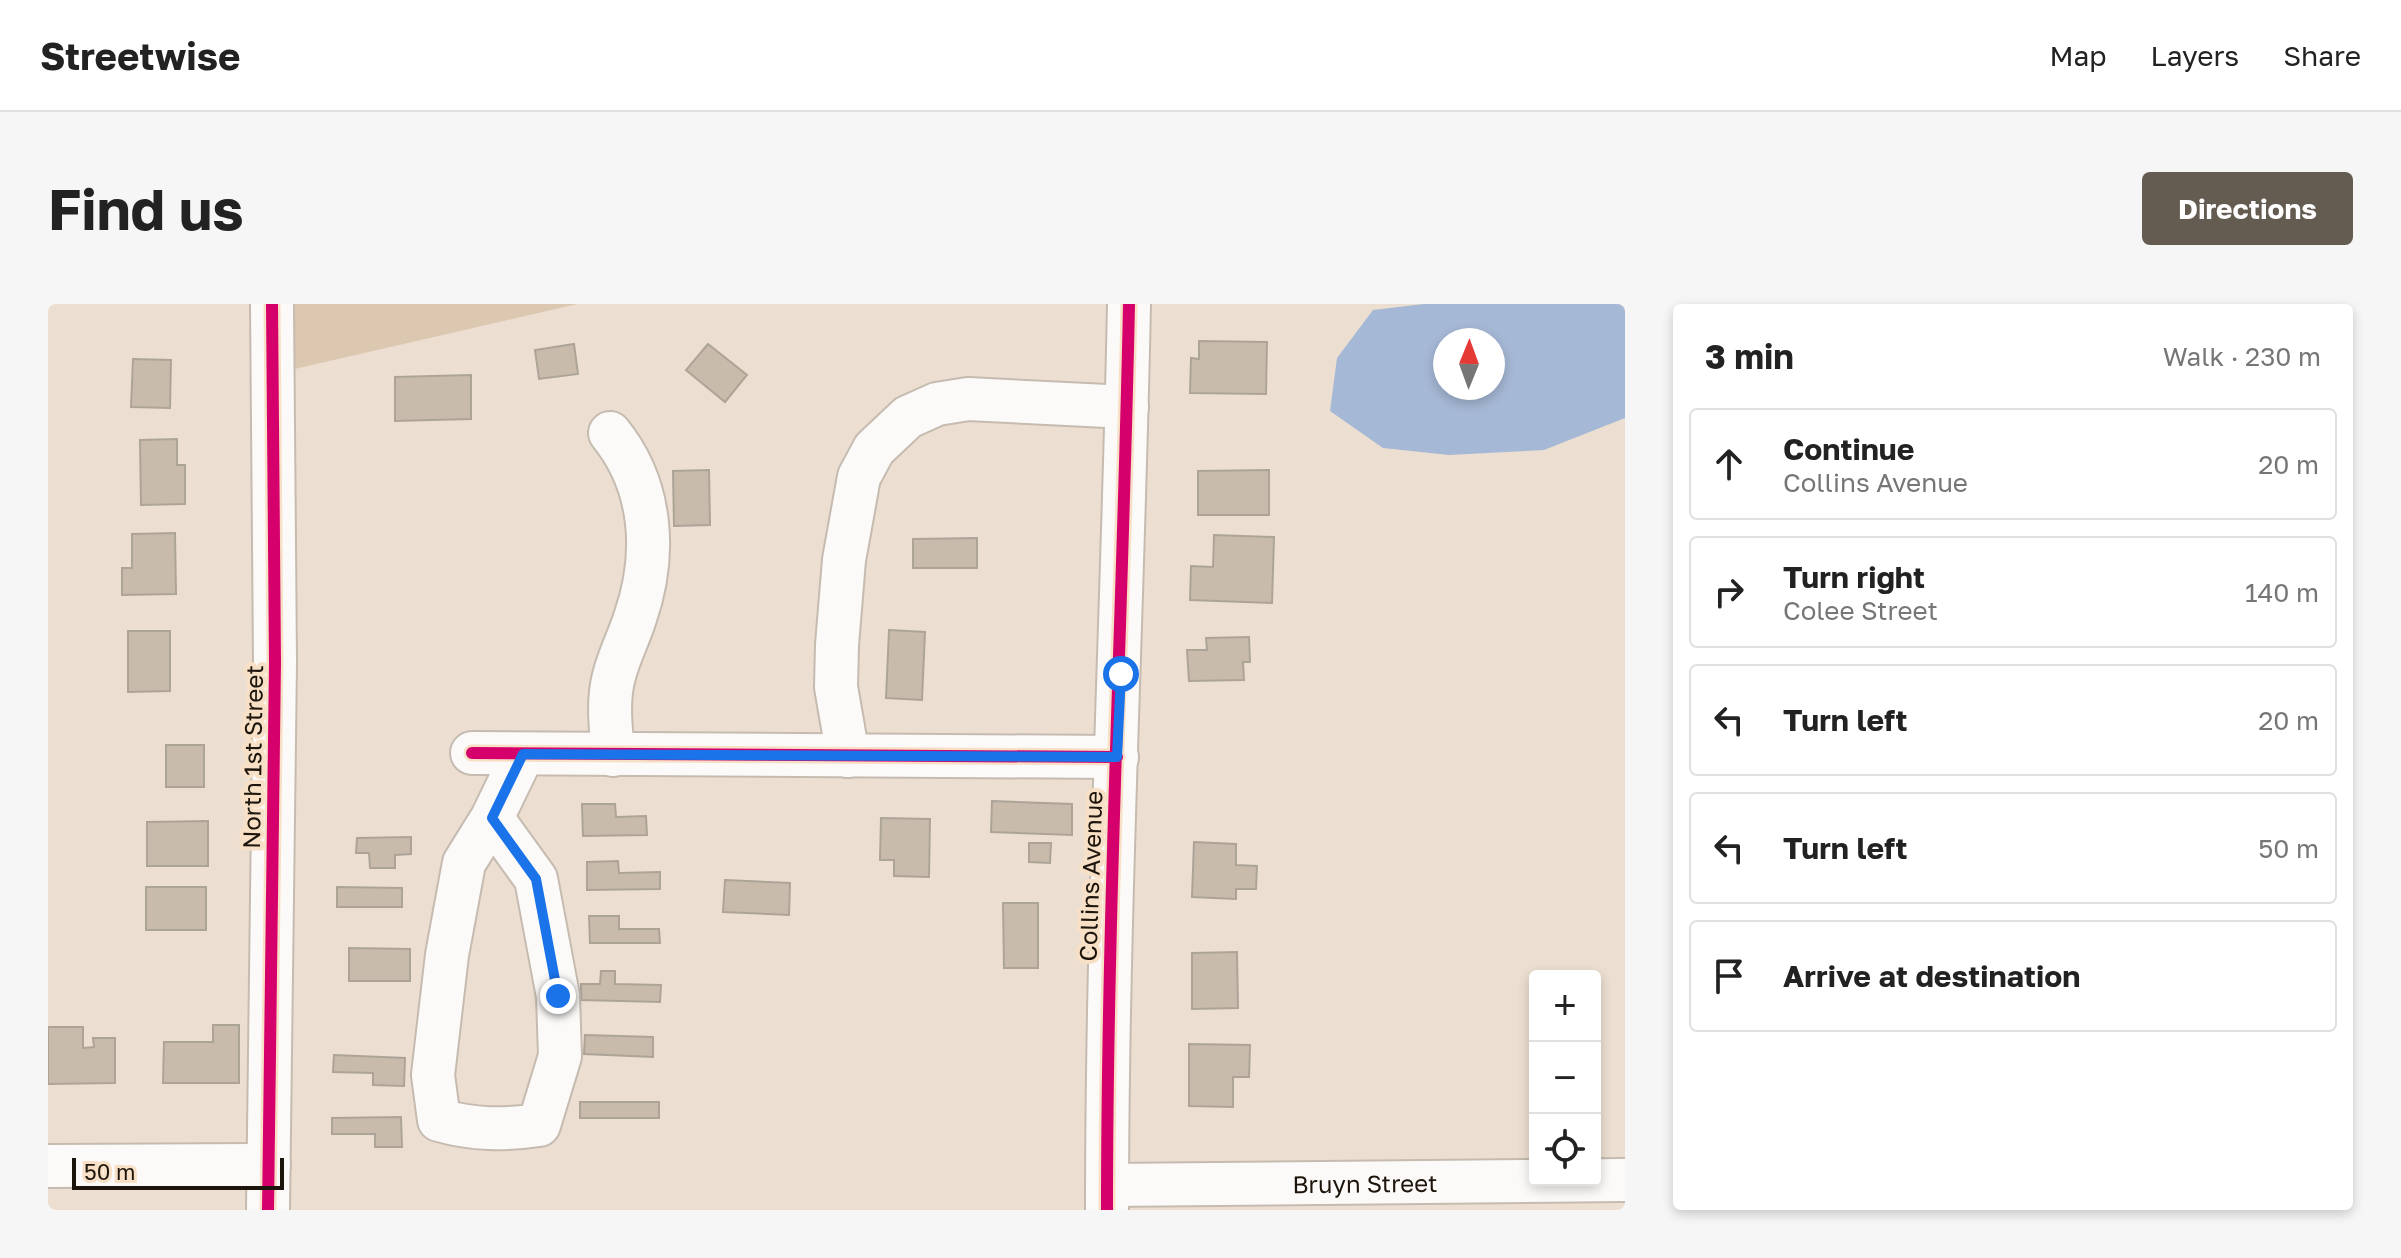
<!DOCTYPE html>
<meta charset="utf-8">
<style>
body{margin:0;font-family:"Golos Text",sans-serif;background:#f6f6f6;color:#222}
.controls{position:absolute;right:24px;bottom:24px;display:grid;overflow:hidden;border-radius:8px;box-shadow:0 4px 12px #0003}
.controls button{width:72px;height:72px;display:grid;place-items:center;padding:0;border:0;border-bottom:2px solid #e0e0e0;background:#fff;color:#222;font:40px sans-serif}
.compass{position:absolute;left:1385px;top:24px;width:72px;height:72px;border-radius:50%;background:#fff;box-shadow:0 4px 12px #0003;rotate:1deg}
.scale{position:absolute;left:24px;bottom:20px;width:212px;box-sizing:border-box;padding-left:8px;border:4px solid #1d150c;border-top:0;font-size:22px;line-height:28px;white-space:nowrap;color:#1d150c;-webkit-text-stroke:6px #f7e0c6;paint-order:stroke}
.stop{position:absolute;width:24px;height:24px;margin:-18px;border:6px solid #1a73e8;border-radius:50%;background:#fff}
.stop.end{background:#1a73e8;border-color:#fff;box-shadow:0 2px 8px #0008}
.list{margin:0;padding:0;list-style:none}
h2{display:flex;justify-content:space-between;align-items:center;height:104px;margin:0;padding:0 32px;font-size:34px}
h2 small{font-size:26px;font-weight:400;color:#767676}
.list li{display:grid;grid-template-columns:52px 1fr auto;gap:24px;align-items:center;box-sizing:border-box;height:112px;margin:0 16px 16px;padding:0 16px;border:2px solid #e0e0e0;border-radius:8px}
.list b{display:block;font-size:30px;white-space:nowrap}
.list p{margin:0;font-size:26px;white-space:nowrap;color:#767676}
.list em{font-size:26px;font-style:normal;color:#767676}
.icon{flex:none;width:44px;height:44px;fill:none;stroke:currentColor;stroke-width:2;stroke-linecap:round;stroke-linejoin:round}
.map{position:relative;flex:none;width:1577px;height:906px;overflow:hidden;border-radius:8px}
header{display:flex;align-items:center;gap:48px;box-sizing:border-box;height:112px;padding:0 40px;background:#fff;border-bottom:2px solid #e0e0e0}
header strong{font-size:38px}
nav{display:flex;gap:44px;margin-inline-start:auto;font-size:28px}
.intro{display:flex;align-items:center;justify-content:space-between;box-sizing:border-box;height:192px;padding:0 48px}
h1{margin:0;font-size:56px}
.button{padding:20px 36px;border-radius:8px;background:#655c51;color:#fff;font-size:28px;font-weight:700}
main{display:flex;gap:48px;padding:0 48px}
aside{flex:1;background:#fff;border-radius:8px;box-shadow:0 4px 12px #0003}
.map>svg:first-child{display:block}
</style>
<header>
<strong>Streetwise</strong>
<nav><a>Map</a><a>Layers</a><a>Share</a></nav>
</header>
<div class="intro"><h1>Find us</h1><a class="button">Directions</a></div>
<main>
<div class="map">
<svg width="1577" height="906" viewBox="0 0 1577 906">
<rect width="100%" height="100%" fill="#ecdfd1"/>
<!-- green -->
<path fill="#dcc7b1" d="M 238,0 L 529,0 L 238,67 Z"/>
<!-- water -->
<path fill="#a5b8d5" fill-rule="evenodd" d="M 1376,0 L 1577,0 L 1577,114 L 1496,146 L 1401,151 L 1335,144 L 1282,107 L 1289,54 L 1325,6 ZM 1397,36 L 1445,36 L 1445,84 L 1397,84 Z"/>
<!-- building -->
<path fill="#c9bbac" stroke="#ada498" stroke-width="2" d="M 1151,37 L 1219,38 L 1218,90 L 1142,89 L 1143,54 L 1151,55 Z
M 526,40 L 530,70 L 491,75 L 487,46 Z
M 660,40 L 699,71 L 677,98 L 638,66 Z
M 85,55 L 123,56 L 122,104 L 83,103 Z
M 423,71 L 423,115 L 347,117 L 347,73 Z
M 129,135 L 129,161 L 137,161 L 137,200 L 93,201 L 92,136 Z
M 661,166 L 662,221 L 626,222 L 625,167 Z
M 1221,166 L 1221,211 L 1150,211 L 1150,167 Z
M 127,229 L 128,290 L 74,291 L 74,264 L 84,264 L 84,230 Z
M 1166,231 L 1226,233 L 1224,299 L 1142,296 L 1143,262 L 1165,263 Z
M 929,234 L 929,264 L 865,264 L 865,235 Z
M 841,326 L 877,328 L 874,396 L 838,394 Z
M 80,327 L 122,327 L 122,387 L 80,388 Z
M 1201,333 L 1202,358 L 1195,358 L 1196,376 L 1141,377 L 1139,346 L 1159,346 L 1158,334 Z
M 118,441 L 156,441 L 156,483 L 118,483 Z
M 944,497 L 1024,500 L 1024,531 L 943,528 Z
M 534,500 L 567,500 L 568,513 L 598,512 L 599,531 L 535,532 Z
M 833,514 L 882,515 L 881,573 L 846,572 L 846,556 L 832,556 Z
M 160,517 L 160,562 L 99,562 L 99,518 Z
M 363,533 L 363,550 L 347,551 L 347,564 L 322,564 L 321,549 L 308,549 L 309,534 Z
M 1146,538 L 1188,540 L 1188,561 L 1209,562 L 1208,585 L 1188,585 L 1188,595 L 1144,593 Z
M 981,539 L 1003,539 L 1002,559 L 981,558 Z
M 570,557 L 571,569 L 612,568 L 612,585 L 539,586 L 539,558 Z
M 677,576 L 742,579 L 741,611 L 675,608 Z
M 98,583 L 158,583 L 158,626 L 98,626 Z
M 289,583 L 354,584 L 354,603 L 289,603 Z
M 955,599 L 990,599 L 990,664 L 956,664 Z
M 541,612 L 571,612 L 571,625 L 611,625 L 612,639 L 542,639 Z
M 301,644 L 362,645 L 362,677 L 301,677 Z
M 1189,648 L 1190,704 L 1144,705 L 1144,649 Z
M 553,667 L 567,667 L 567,680 L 613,681 L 612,698 L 533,696 L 533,680 L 552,680 Z
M 165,721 L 191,721 L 191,779 L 115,779 L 116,738 L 165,738 Z
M 0,723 L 35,723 L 35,744 L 46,743 L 45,734 L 67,734 L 67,779 L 0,780 Z
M 537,731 L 605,733 L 605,753 L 536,750 Z
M 1141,740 L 1202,741 L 1201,773 L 1185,773 L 1185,803 L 1141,802 Z
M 286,751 L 357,754 L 356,782 L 325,781 L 325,769 L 285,768 Z
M 532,798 L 611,798 L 611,814 L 532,814 Z
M 353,813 L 354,843 L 327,843 L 327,830 L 284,830 L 284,814 Z"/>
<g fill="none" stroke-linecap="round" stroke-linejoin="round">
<!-- minor casing -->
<g stroke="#c5bbb0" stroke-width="46">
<g id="minor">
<path d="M 562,129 C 605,182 609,251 587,314 C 581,333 571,352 566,372 C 559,398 563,424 565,451"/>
<path d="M 424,449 L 1069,453"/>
<path d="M 800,452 L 788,383 L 789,341 L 796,256 L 811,173 L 826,145 L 860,113 L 889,100 L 920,95 L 1079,103"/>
<path d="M 444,514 L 488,575 L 510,692 L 512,752 L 491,821 C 456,826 426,826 391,816 L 385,771 L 399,651 L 416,559 L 444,514 L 475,450"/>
<path d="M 0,862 L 221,861"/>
<path id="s1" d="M 1059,881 L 1577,876"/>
<path d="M 220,906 L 227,358 L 224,0"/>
<path d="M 1059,906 C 1059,604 1075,302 1081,0"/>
</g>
</g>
<!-- minor -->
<use href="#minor" stroke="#fcfaf8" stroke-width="42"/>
<!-- cycleway casing -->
<g stroke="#f7e0c6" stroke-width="17">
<path id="cycleway" d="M 424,449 L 1069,453
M 220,906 L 227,358 L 224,0
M 1059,906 C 1059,604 1075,302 1081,0"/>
</g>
<!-- cycleway -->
<use href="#cycleway" stroke="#d6006c" stroke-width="12"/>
</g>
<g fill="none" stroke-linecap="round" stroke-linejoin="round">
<!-- route -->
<path stroke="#1a73e8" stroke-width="10" d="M 510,692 L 488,575 L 444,514 L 475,450 L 1069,453 L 1073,370"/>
</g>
<g text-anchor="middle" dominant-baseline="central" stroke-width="8" stroke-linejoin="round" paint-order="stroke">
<!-- street labels -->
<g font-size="24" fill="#1d150c" stroke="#f7e0c6">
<text transform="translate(204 453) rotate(-89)">North 1st Street</text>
<text transform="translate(1042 572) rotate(-88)">Collins Avenue</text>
<text stroke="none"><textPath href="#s1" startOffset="258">Bruyn Street</textPath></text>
</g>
</g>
</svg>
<div class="controls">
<button>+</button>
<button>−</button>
<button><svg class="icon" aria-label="locate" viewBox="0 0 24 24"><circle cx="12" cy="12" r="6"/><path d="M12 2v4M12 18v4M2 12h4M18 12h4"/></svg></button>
</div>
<svg class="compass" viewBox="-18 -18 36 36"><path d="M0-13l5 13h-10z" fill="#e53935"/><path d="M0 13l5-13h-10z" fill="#767676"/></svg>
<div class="scale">50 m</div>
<div class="stop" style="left:1073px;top:370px"></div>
<div class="stop end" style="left:510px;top:692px"></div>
</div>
<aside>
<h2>3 min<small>Walk · 230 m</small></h2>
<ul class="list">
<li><svg class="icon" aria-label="ahead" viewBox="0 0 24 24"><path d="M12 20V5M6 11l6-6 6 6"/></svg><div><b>Continue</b><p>Collins Avenue</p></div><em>20 m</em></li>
<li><svg class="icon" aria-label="right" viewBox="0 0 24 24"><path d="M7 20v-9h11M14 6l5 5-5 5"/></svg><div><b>Turn right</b><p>Colee Street</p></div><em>140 m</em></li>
<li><svg class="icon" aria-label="left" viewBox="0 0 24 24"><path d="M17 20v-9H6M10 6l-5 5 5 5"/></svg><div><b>Turn left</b></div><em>20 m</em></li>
<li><svg class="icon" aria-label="left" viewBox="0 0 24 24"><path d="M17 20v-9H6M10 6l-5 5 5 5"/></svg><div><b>Turn left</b></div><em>50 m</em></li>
<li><svg class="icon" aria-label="arrive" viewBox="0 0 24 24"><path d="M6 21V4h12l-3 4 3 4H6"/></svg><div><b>Arrive at destination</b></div></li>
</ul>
</aside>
</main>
